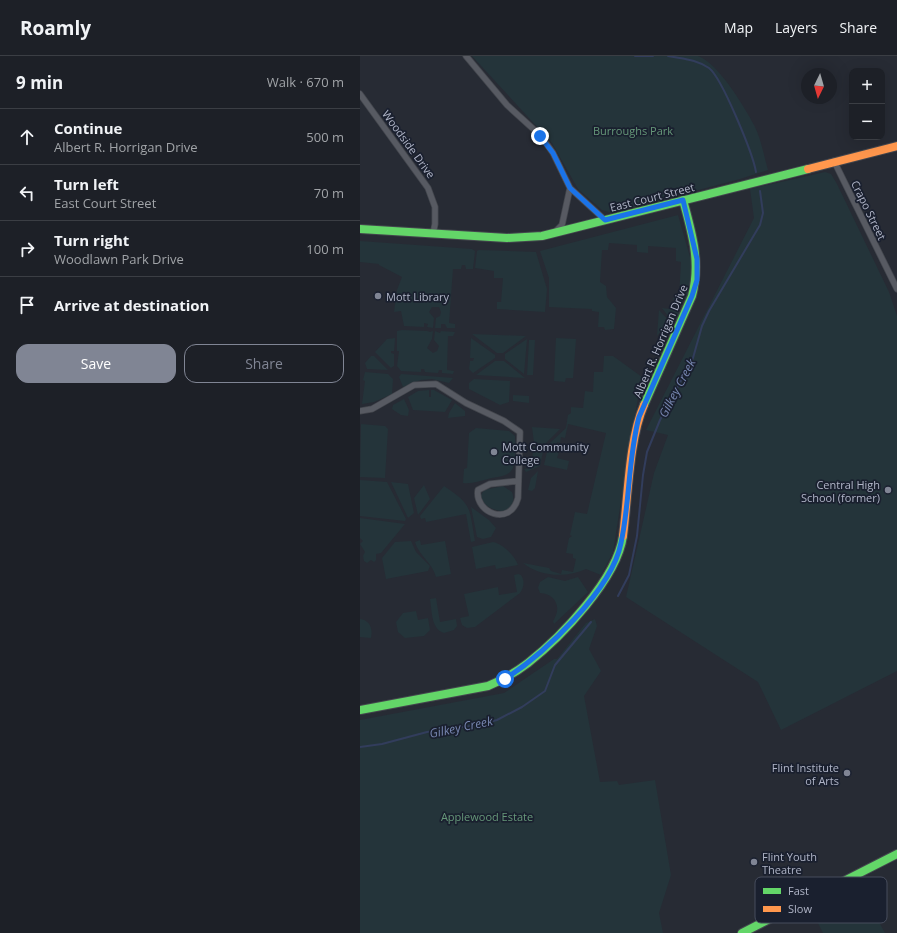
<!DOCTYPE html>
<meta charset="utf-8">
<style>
body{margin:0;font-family:"Open Sans",sans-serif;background:#2a2d33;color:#f1f3f6}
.controls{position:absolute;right:12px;top:12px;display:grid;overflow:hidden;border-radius:8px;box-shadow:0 4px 16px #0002}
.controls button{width:36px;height:36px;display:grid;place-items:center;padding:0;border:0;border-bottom:1px solid #3b3e44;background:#1d2027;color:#f1f3f6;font:20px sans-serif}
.compass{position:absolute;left:441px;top:12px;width:36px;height:36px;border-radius:50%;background:#1d2027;box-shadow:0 4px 16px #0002;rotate:185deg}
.stop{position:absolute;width:12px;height:12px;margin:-9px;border:3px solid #1a73e8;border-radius:50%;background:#fff}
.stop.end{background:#1a73e8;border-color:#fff;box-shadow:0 1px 4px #0008}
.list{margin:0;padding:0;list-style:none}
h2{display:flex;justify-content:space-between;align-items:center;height:52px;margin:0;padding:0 16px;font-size:17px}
h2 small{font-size:13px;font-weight:400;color:#a0a3a7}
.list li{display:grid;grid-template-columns:26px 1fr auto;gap:12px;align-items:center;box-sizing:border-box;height:56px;padding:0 16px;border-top:1px solid #3b3e44}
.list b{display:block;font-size:15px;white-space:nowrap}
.list p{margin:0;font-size:13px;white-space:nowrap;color:#a0a3a7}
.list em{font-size:13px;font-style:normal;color:#a0a3a7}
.actions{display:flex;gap:8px;padding:12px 16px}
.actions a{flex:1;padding:9px 0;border:1px solid #808594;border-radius:12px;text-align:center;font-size:14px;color:#808594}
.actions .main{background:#808594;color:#fff}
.icon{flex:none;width:22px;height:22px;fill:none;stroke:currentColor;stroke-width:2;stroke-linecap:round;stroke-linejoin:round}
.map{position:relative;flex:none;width:537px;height:877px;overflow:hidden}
header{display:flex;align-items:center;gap:24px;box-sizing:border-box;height:56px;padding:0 20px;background:#1d2027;border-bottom:1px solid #3b3e44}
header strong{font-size:19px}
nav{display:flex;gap:22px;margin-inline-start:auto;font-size:14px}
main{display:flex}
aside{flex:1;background:#1d2027}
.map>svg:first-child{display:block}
</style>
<header>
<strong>Roamly</strong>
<nav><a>Map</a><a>Layers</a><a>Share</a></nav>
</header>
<main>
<aside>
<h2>9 min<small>Walk · 670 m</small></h2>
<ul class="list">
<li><svg class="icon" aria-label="ahead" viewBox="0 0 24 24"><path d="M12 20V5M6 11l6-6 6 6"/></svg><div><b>Continue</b><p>Albert R. Horrigan Drive</p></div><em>500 m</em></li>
<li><svg class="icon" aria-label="left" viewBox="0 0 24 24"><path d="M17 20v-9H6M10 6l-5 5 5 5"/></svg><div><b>Turn left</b><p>East Court Street</p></div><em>70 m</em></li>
<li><svg class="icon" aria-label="right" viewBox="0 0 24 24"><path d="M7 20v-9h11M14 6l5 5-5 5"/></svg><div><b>Turn right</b><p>Woodlawn Park Drive</p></div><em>100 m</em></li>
<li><svg class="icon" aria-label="arrive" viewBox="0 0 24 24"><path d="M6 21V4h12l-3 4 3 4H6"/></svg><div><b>Arrive at destination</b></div></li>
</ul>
<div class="actions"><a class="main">Save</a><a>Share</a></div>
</aside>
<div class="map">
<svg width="537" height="877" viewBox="0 0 537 877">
<rect width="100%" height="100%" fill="#272b34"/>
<!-- green -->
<path fill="#24343a" d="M 112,0 L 338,0 C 358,7 384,50 394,69 C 401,82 404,100 408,114 L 380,123 L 259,155 L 249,156 L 242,154 L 218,133 L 192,87 Z
M 465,116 L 471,118 L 477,128 L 529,236 L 537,260 L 537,615 L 421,674 L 398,626 L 266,541 L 294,417 L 308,379 L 286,374 L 394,162 L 390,133 Z
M 318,159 L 332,208 L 333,223 L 327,242 L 322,245 L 314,245 L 313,242 L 319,242 L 321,206 L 316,205 L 316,192 L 288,190 L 288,197 L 277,196 L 277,189 L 249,187 L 248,194 L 242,194 L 240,226 L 246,230 L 247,241 L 256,252 L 254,273 L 245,274 L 244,271 L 238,271 L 239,256 L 232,255 L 232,253 L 189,251 L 189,222 L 180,195 Z
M 0,185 L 112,193 L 115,195 L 113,213 L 106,213 L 105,209 L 102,209 L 101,213 L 93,213 L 89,267 L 95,268 L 95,272 L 87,272 L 85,268 L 81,268 L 81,272 L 75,272 L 76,262 L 80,260 L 81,256 L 79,251 L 72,251 L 69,256 L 74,262 L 73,272 L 67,271 L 68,268 L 64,267 L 64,271 L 44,270 L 41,255 L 34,256 L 37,234 L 42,221 L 19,209 L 19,208 L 0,206 L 0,208 Z
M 119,194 L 176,196 L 187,233 L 185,256 L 137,253 L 137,246 L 141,246 L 143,222 L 134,222 L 134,215 L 115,212 L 117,195 Z
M 302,252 L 318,254 L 320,259 L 312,265 Z
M 299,254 L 309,265 L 306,274 L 301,275 L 297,280 Z
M 42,274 L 67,275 L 70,276 L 73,275 L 72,283 L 67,292 L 73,297 L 77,295 L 79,290 L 74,284 L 75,275 L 80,277 L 81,275 L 95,276 L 93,280 L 88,280 L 87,314 L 94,315 L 93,318 L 82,317 L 82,314 L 79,314 L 78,317 L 65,316 L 64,313 L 61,313 L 61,316 L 41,315 L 37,310 L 39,295 L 37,295 L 37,275 Z
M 112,278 L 166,280 L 143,297 L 137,297 Z
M 35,282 L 34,295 L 31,295 L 31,297 L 34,298 L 34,310 L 31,312 L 15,296 L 27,283 Z
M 111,282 L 135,299 L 135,302 L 113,317 L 109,313 L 110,305 L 113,305 L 114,302 L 110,302 Z
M 196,282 L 216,283 L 213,322 L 206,322 L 205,326 L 194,325 Z
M 167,283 L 164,318 L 145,303 L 145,298 Z
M 169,284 L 175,284 L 173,319 L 167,319 Z
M 11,300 L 14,300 L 28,314 L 7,313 L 5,307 Z
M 244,300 L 253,300 L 282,321 L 273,369 L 253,496 L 241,519 L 226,513 C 207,522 180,521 163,507 L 189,512 L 191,515 L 201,518 L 202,514 L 213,516 L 216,503 L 213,502 L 213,498 L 206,497 L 209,482 L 212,480 L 210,479 L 215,456 L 227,458 L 246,377 L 208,368 L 205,382 L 201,381 L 200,387 L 197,386 L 197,388 L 189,388 L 206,372 L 208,359 L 211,357 L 211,351 L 223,352 L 225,335 L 233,336 L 234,316 L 243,316 Z
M 135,305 L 144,305 L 165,322 L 116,319 Z
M 5,316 L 28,318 L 33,323 L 32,338 L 14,346 L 2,348 L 5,325 L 3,324 Z
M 41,318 L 93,322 L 89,327 L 72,323 L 61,324 L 43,331 L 39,321 Z
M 114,323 L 150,325 L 149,346 L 140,349 L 109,333 L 109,327 Z
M 69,334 L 69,341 L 71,341 L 71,334 L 74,334 L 92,344 L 85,356 L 53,354 L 48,341 L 58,335 Z
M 153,339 L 169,340 L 169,347 L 153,345 Z
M 44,343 L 49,354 L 48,360 L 41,359 L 32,353 L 33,349 Z
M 95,347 L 105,355 L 105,360 L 88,362 L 89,357 Z
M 1,368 L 25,370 L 28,373 L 25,422 L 0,421 Z
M 172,371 L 200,373 L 185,388 L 174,387 Z
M 116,372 L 149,375 L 155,380 C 155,390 158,411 149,417 C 144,421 134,421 128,423 C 119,425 113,428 103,427 L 104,413 L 107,412 L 109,377 Z
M 173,391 L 184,391 L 180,410 L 166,416 L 164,413 L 172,412 Z
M 188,391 L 199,395 L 197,402 L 209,405 L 207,414 L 184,409 Z
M 178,415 L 175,432 L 172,435 L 168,434 L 171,422 Z
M 0,424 L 27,426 L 46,463 L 45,465 L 0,460 Z
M 31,426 L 48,428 L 54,457 L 48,462 Z
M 64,429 L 70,443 L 58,459 L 54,442 Z
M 84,430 C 113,449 109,452 115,485 L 111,486 L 106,458 L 66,466 L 65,462 L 61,463 L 60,460 Z
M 143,430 L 152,436 C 155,445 153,449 146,455 C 136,456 121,450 121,439 L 124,434 Z
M 111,451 L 129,464 L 136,472 L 131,481 L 123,483 L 117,481 Z
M 0,462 L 45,468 L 21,497 L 16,498 L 16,504 L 14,506 L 11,504 L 7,507 L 4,505 L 3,500 L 5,496 L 0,488 L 3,485 L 0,482 Z
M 60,484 L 61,489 L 85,485 L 91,518 L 76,521 C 72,506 59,500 55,486 Z
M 51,485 L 56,496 L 70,510 L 68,515 L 26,523 L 22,502 L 35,486 Z
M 133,486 C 143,488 155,500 158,509 L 136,513 L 135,509 L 116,513 L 112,491 Z
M 158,518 L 161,519 C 165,525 164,531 160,537 L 115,571 L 107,572 L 102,569 L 100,562 L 109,560 L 104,538 L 138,531 L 139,539 L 157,536 L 154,519 Z
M 188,521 L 205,525 L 218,521 L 228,536 L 194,568 L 193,565 C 202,552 196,538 180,537 L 178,532 L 180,526 Z
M 76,542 L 80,566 L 96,563 L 97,570 L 94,574 L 84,577 C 71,573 72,555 70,543 Z
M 56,555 L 58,564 L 68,562 L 70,574 L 64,580 L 45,582 L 38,576 L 36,566 L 43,557 Z
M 0,563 C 10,564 13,573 11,582 L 0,581 Z
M 235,563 L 237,570 L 229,593 L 241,615 L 224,640 L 240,726 L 257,725 L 259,729 L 295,724 L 311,819 L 299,857 L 303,877 L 0,877 L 0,664 L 144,637 L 194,603 L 197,603 L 226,567 Z
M 499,829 L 525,877 L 463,877 L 451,853 Z"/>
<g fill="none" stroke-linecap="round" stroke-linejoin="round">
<!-- stream -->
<path stroke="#323d5c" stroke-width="2" d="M 275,0 L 293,0
M 308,0 C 323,3 336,3 349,12 C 362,22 393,98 396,116
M 258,540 L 269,519 L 277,480 L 283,419 L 287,396 L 300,364 L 333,302 L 342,270 L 349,255 L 400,169 L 403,157 L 400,135
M 0,691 L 22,688 L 67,676 L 117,669 L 137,664 L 162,651 L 185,635 L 195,609 L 231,566"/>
<!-- street casing -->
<g stroke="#43464d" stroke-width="7">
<path id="street" d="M 106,0 L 147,49 L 181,80 L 193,97 L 210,132 L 245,164
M 0,38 L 68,132 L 75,151 L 75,168 L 73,178
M 474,105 L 537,233
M 195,176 L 202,169 L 210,132
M 0,355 L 12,353 L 54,329 L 76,328 L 106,347 L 144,365 L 160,376 L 158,442 C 150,472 114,456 118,434 L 130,428 L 158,425"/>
</g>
<!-- fast casing -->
<g stroke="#43464d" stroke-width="10">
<path id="fast" d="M 0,173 L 147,182 L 182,180 L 448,113
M 284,349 L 332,240 C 341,206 332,177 323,144
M 0,654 L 128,630 C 142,624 155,617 168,607 C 201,581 257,523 263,480
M 382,877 L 537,798"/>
</g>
<!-- slow casing -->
<g stroke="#43464d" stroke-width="10">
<path id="slow" d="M 448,113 L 537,90
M 263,480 C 268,441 269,383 284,349"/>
</g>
<!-- street -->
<use href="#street" stroke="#575a62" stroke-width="5.5"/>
<!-- fast -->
<use href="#fast" stroke="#63d668" stroke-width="8"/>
<!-- slow -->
<use href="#slow" stroke="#ff974d" stroke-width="8"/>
</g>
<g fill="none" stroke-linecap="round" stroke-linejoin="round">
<!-- route -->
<path stroke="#1a73e8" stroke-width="5" d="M 145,623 C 184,598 252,534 261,487 C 270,446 268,402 279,361 L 332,240 L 337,224 L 337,203 L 323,144 L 245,164 L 210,132 L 193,97 L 180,80"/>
</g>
<!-- markers -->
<g fill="#808594" stroke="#1a202f" stroke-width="1.5">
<circle cx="18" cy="240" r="4"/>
<circle cx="134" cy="396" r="4"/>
<circle cx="528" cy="434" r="4"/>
<circle cx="487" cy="717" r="4"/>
<circle cx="394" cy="806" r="4"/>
</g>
<g text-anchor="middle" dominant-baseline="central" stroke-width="3.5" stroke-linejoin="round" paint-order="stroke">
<!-- park labels -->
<g font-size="11" fill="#669879" stroke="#1a202f">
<text x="273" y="74">Burroughs Park</text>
<text x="127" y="760">Applewood Estate</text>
</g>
<!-- street labels -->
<g font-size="11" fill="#b0b5c7" stroke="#1a202f">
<text transform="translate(49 88) rotate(54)">Woodside Drive</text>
<text transform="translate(292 141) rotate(-14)">East Court Street</text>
<text transform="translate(509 154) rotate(64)">Crapo Street</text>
<text transform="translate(300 285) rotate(-67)">Albert R. Horrigan Drive</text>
</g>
<!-- poi labels -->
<g font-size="11" fill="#b0b5c7" stroke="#1a202f" text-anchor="start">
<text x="26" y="240">Mott Library</text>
<text x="142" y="390">Mott Community<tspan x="142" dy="13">College</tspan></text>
<text x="520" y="428" text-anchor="end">Central High<tspan x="520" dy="13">School (former)</tspan></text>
<text x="479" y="711" text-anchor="end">Flint Institute<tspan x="479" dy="13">of Arts</tspan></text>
<text x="402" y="800">Flint Youth<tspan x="402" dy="13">Theatre</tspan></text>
</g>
<!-- water labels -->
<g font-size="12" font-style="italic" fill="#7786b0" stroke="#1a202f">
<text transform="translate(317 332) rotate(-62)">Gilkey Creek</text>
<text transform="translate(101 671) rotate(-12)">Gilkey Creek</text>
</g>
</g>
<!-- legend -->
<rect x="395" y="821" width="132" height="46" rx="6" fill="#1a202f" stroke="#474d5d" stroke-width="1"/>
<rect x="403" y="832" width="18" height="6" fill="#63d668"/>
<rect x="403" y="850" width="18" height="6" fill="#ff974d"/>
<g font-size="11" fill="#b0b5c7">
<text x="428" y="839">Fast</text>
<text x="428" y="857">Slow</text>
</g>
</svg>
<div class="controls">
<button>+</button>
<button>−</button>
</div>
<svg class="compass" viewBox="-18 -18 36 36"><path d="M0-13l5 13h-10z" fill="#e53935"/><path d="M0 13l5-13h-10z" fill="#a0a3a7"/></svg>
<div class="stop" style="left:145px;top:623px"></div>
<div class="stop end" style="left:180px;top:80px"></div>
</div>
</main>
